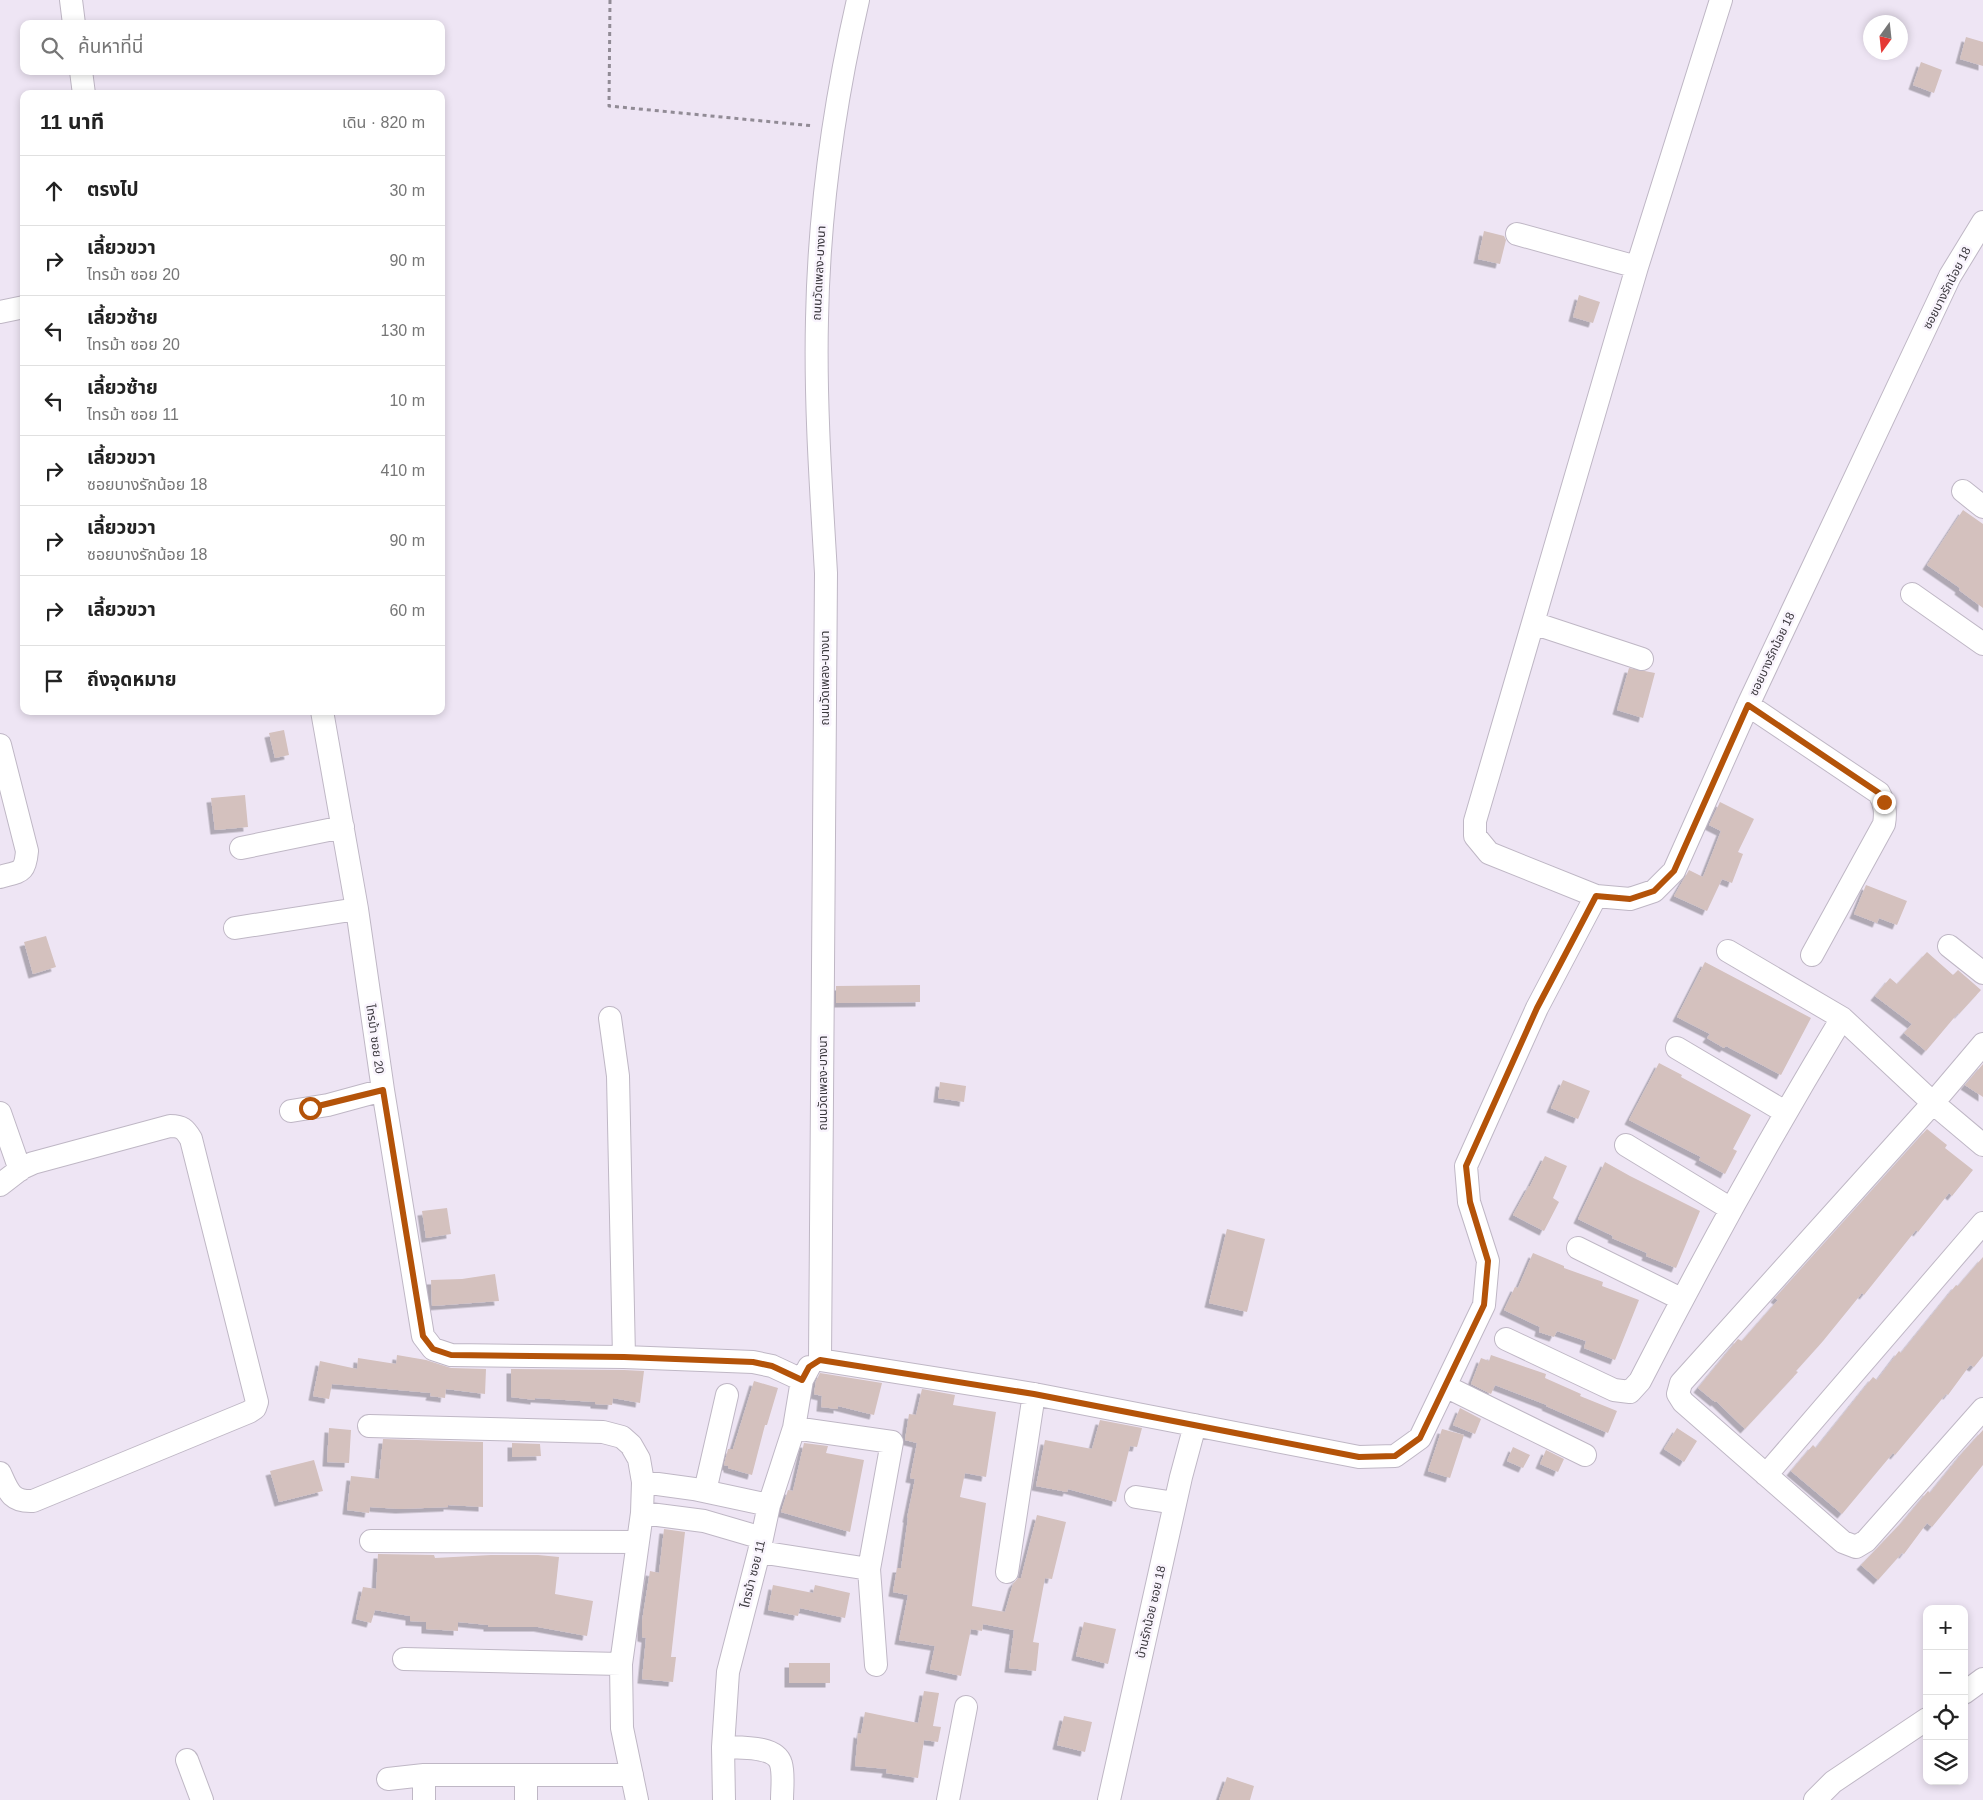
<!DOCTYPE html>
<html lang="th">
<meta charset="utf-8">
<style>
body{margin:0;font-family:Helvetica,"Noto Sans Thai",sans-serif;background:#f6f6f6;color:#222}
.controls{position:absolute;right:15px;bottom:15px;display:grid;overflow:hidden;border-radius:10px;box-shadow:0 2px 8px #0003}
.controls button{width:45px;height:45px;display:grid;place-items:center;padding:0;border:0;border-bottom:1px solid #e0e0e0;background:#fff;color:#222;font:25px sans-serif}
.compass{position:absolute;left:1863px;top:15px;width:45px;height:45px;border-radius:50%;background:#fff;box-shadow:0 2px 8px #0003;rotate:195deg}
.stop{position:absolute;width:15px;height:15px;margin:-11px;border:4px solid #b45309;border-radius:50%;background:#fff}
.stop.end{background:#b45309;border-color:#fff;box-shadow:0 1px 5px #0008}
.list{margin:0;padding:0;list-style:none}
h2{display:flex;justify-content:space-between;align-items:center;height:65px;margin:0;padding:0 20px;font-size:21px}
h2 small{font-size:16px;font-weight:400;color:#767676}
.list li{display:grid;grid-template-columns:32px 1fr auto;gap:15px;align-items:center;box-sizing:border-box;height:70px;padding:0 20px;border-top:1px solid #e0e0e0}
.list b{display:block;font-size:19px;white-space:nowrap}
.list p{margin:0;font-size:16px;white-space:nowrap;color:#767676}
.list em{font-size:16px;font-style:normal;color:#767676}
.icon{flex:none;width:28px;height:28px;fill:none;stroke:currentColor;stroke-width:2;stroke-linecap:round;stroke-linejoin:round}
.map{position:relative;flex:none;width:1983px;height:1800px;overflow:hidden}
.search{position:absolute;background:#fff;box-shadow:0 2px 8px #0003;left:20px;top:20px;width:425px;height:55px;display:flex;align-items:center;gap:12px;box-sizing:border-box;padding:0 18px;border-radius:10px;color:#767676;font-size:19px}
.panel{position:absolute;background:#fff;box-shadow:0 2px 8px #0003;left:20px;top:90px;width:425px;height:625px;border-radius:10px}
.map>svg:first-child{display:block}
</style>
<div class="map">
<svg width="1983" height="1800" viewBox="0 0 1983 1800">
<defs>
<filter id="shadow"><feDropShadow dx="-4.5" dy="4.5" stdDeviation="0" flood-color="#0004"/></filter>
</defs>
<rect width="100%" height="100%" fill="#eee5f4"/>
<!-- building -->
<path fill="#d4c1be" filter="url(#shadow)" d="M 1966,37 L 1983,42 L 1983,66 L 1960,59 Z
M 1921,62 L 1942,70 L 1934,93 L 1913,85 Z
M 1484,231 L 1504,236 L 1506,240 L 1500,264 L 1478,259 Z
M 1579,295 L 1600,302 L 1593,323 L 1573,317 Z
M 1963,510 L 1983,524 L 1983,608 L 1959,590 L 1960,588 L 1927,565 Z
M 1629,668 L 1655,673 L 1643,718 L 1617,710 Z
M 284,730 L 289,755 L 275,758 L 269,733 Z
M 245,795 L 248,827 L 215,830 L 211,798 Z
M 1720,802 L 1754,819 L 1738,852 L 1743,854 L 1732,883 L 1722,879 L 1707,911 L 1674,896 L 1689,870 L 1703,877 L 1721,831 L 1709,825 Z
M 1866,885 L 1907,901 L 1897,925 L 1879,918 L 1877,923 L 1854,914 Z
M 46,936 L 56,967 L 33,974 L 24,942 Z
M 1927,952 L 1953,975 L 1958,970 L 1981,990 L 1959,1014 L 1958,1013 L 1926,1051 L 1904,1033 L 1912,1024 L 1875,996 L 1890,978 L 1897,984 Z
M 1705,962 L 1811,1018 L 1781,1075 L 1726,1046 L 1724,1048 L 1707,1038 L 1710,1034 L 1677,1017 Z
M 920,985 L 920,1002 L 836,1003 L 836,986 Z
M 1659,1063 L 1682,1075 L 1681,1077 L 1751,1115 L 1733,1149 L 1737,1151 L 1725,1174 L 1699,1160 L 1701,1157 L 1629,1120 Z
M 1983,1064 L 1983,1097 L 1965,1085 Z
M 1563,1080 L 1590,1091 L 1578,1119 L 1551,1108 Z
M 940,1082 L 966,1086 L 964,1102 L 938,1098 Z
M 1927,1129 L 1947,1145 L 1945,1148 L 1973,1170 L 1952,1196 L 1949,1193 L 1918,1232 L 1916,1230 L 1864,1295 L 1862,1293 L 1823,1341 L 1796,1371 L 1798,1372 L 1745,1429 L 1716,1401 L 1715,1402 L 1698,1388 L 1738,1339 L 1742,1341 L 1778,1300 L 1775,1298 Z
M 1545,1156 L 1567,1166 L 1553,1198 L 1559,1202 L 1544,1231 L 1513,1215 L 1529,1186 L 1530,1186 Z
M 1605,1162 L 1630,1176 L 1700,1211 L 1676,1268 L 1646,1256 L 1647,1253 L 1612,1238 L 1613,1236 L 1578,1219 Z
M 447,1208 L 451,1234 L 426,1238 L 422,1211 Z
M 1227,1229 L 1265,1239 L 1247,1312 L 1209,1303 Z
M 1533,1253 L 1564,1266 L 1564,1268 L 1603,1282 L 1602,1286 L 1639,1300 L 1615,1360 L 1584,1348 L 1586,1341 L 1557,1331 L 1554,1337 L 1539,1332 L 1540,1327 L 1504,1310 L 1515,1287 L 1518,1288 Z
M 1983,1257 L 1983,1356 L 1974,1367 L 1970,1365 L 1948,1395 L 1946,1394 L 1895,1455 L 1893,1453 L 1842,1514 L 1791,1471 L 1813,1445 L 1816,1448 L 1873,1377 L 1877,1380 L 1899,1351 L 1901,1353 L 1956,1285 L 1958,1286 Z
M 495,1274 L 499,1301 L 432,1306 L 431,1280 L 462,1279 Z
M 397,1355 L 426,1360 L 451,1368 L 486,1369 L 485,1394 L 446,1389 L 445,1398 L 430,1396 L 431,1393 L 332,1384 L 329,1399 L 313,1396 L 320,1361 L 357,1369 L 358,1358 L 396,1364 Z
M 1491,1355 L 1546,1374 L 1545,1378 L 1581,1394 L 1580,1396 L 1617,1411 L 1608,1433 L 1546,1406 L 1547,1405 L 1495,1385 L 1491,1394 L 1471,1384 L 1481,1358 L 1489,1361 Z
M 511,1369 L 624,1370 L 644,1371 L 640,1403 L 613,1398 L 612,1405 L 595,1404 L 595,1402 L 535,1398 L 535,1400 L 511,1397 Z
M 820,1373 L 882,1383 L 874,1415 L 838,1406 L 838,1409 L 821,1407 L 822,1396 L 814,1394 L 816,1381 Z
M 754,1381 L 778,1388 L 767,1425 L 765,1425 L 752,1475 L 728,1468 L 728,1466 L 724,1465 L 728,1449 L 733,1449 Z
M 922,1389 L 955,1395 L 953,1405 L 996,1412 L 986,1477 L 965,1473 L 960,1497 L 986,1503 L 972,1606 L 1005,1612 L 1013,1584 L 1018,1578 L 1021,1578 L 1037,1515 L 1066,1522 L 1052,1579 L 1045,1578 L 1033,1642 L 1039,1643 L 1036,1671 L 1009,1668 L 1014,1630 L 983,1624 L 982,1631 L 971,1629 L 961,1676 L 930,1669 L 935,1646 L 899,1640 L 908,1595 L 893,1592 L 897,1568 L 901,1568 L 908,1518 L 907,1518 L 915,1479 L 910,1478 L 917,1443 L 905,1440 L 909,1414 L 916,1415 Z
M 1460,1408 L 1481,1419 L 1475,1434 L 1453,1425 Z
M 1100,1420 L 1142,1428 L 1137,1447 L 1130,1446 L 1116,1502 L 1068,1489 L 1067,1492 L 1036,1486 L 1045,1440 L 1092,1449 Z
M 329,1428 L 351,1430 L 349,1463 L 327,1462 Z
M 1677,1428 L 1697,1441 L 1684,1462 L 1664,1449 Z
M 1442,1429 L 1464,1435 L 1450,1478 L 1428,1471 Z
M 1983,1430 L 1983,1465 L 1932,1527 L 1927,1523 L 1904,1554 L 1902,1553 L 1878,1580 L 1861,1565 L 1904,1520 L 1928,1491 L 1930,1493 L 1963,1452 Z
M 383,1439 L 483,1442 L 483,1507 L 448,1505 L 448,1507 L 400,1509 L 370,1507 L 369,1513 L 347,1510 L 351,1476 L 379,1479 Z
M 512,1443 L 540,1444 L 541,1456 L 512,1457 Z
M 804,1443 L 828,1446 L 826,1453 L 864,1460 L 850,1532 L 781,1512 L 788,1490 L 793,1491 Z
M 1513,1447 L 1530,1455 L 1523,1468 L 1507,1461 Z
M 1546,1450 L 1564,1459 L 1558,1472 L 1540,1464 Z
M 314,1460 L 323,1491 L 279,1502 L 270,1471 Z
M 664,1529 L 685,1532 L 671,1657 L 676,1657 L 673,1682 L 642,1679 L 646,1638 L 642,1637 L 642,1621 L 650,1571 L 659,1573 Z
M 378,1554 L 434,1555 L 435,1558 L 491,1555 L 538,1555 L 559,1557 L 555,1594 L 593,1601 L 587,1636 L 538,1627 L 488,1627 L 488,1625 L 458,1622 L 458,1631 L 426,1629 L 426,1622 L 410,1621 L 410,1616 L 375,1610 L 371,1623 L 356,1619 L 363,1587 L 376,1589 Z
M 773,1585 L 813,1593 L 815,1585 L 850,1593 L 845,1618 L 800,1608 L 798,1616 L 768,1610 Z
M 1084,1622 L 1116,1629 L 1108,1664 L 1076,1656 Z
M 789,1663 L 830,1663 L 830,1683 L 789,1683 Z
M 924,1691 L 939,1693 L 933,1726 L 941,1727 L 938,1742 L 924,1740 L 918,1778 L 886,1773 L 887,1769 L 855,1766 L 858,1733 L 861,1734 L 865,1712 L 918,1723 Z
M 1064,1716 L 1092,1722 L 1085,1752 L 1057,1745 Z
M 1227,1777 L 1254,1786 L 1250,1800 L 1219,1800 Z"/>
<g fill="none" stroke-linecap="round" stroke-linejoin="round">
<!-- minor casing -->
<g stroke="#bfb7c5" stroke-width="24">
<path id="minor" d="M 71,0 L 74,24
M 1721,0 L 1637,267 L 1475,821 L 1475,836 L 1489,853 L 1596,896 L 1630,899 L 1654,891 L 1674,871 L 1748,705 L 1950,276 L 1983,222
M 81,71 L 84,94
M 1517,234 L 1637,267
M 0,312 L 24,307
M 1963,491 L 1983,507
M 1912,594 L 1983,644
M 1533,623 L 1642,659
M 1748,705 L 1879,793 C 1885,804 1886,812 1884,824 L 1812,955
M 322,711 L 357,909 L 383,1090 L 423,1336 L 433,1349 L 451,1355 L 624,1357 L 753,1362 L 772,1366 L 802,1380
M 0,745 L 27,851 C 25,874 20,871 0,877
M 241,848 L 343,827
M 235,928 L 357,909
M 1949,946 L 1983,973
M 1728,951 L 1842,1018 L 1933,1103 L 1983,1145
M 610,1018 L 618,1076 L 624,1357
M 1983,1044 L 1933,1103 L 1681,1383 L 1678,1394 L 1683,1402 L 1843,1542 L 1856,1547 L 1866,1541 L 1983,1409
M 1677,1048 L 1785,1112
M 291,1111 L 328,1105 L 383,1090
M 0,1113 L 20,1170
M 1626,1145 L 1731,1209
M 0,1185 L 22,1168 L 33,1163 L 170,1126 C 182,1126 185,1129 191,1139 L 257,1402 L 255,1408 L 249,1412 L 33,1501 C 11,1502 8,1491 0,1473
M 1578,1248 L 1681,1299
M 1506,1339 L 1614,1390 L 1630,1392 L 1640,1381 C 1703,1258 1770,1137 1842,1018
M 820,1360 L 826,573 C 821,488 815,403 817,319 C 819,212 834,104 858,0
M 820,1360 L 1034,1394 L 1359,1457 L 1395,1456 L 1420,1438 L 1484,1305 L 1488,1261 L 1469,1202 L 1466,1166 L 1537,1008 L 1596,896
M 1445,1386 L 1585,1455
M 369,1426 L 603,1432 L 622,1437 L 631,1445 L 639,1459 L 643,1482 L 642,1513 L 621,1664 L 622,1728 L 637,1800
M 794,1428 L 892,1442 L 869,1569 L 876,1665
M 1766,1475 L 1983,1223
M 643,1482 L 694,1489 L 769,1505
M 705,1491 L 727,1395
M 1136,1497 L 1175,1503
M 642,1513 L 704,1521 L 762,1538
M 371,1541 L 638,1542
M 759,1552 L 869,1569
M 1007,1572 L 1034,1394
M 404,1659 L 621,1664
M 1964,1693 L 1983,1679
M 723,1747 C 738,1748 776,1745 781,1764 C 784,1774 782,1789 782,1800
M 187,1760 L 202,1800
M 424,1775 L 424,1800
M 526,1776 L 526,1800
M 388,1779 L 424,1775 L 632,1775
M 724,1800 L 723,1747 L 728,1672 L 759,1552 L 769,1505 L 794,1428 L 802,1380 L 809,1367
M 948,1800 L 966,1707
M 1109,1800 L 1181,1477 L 1195,1425
M 1815,1800 L 1833,1782 L 1927,1719"/>
</g>
<!-- path -->
<path stroke="#918b95" stroke-width="3" stroke-dasharray="4 4" stroke-linecap="butt" d="M 610,0 L 609,106 L 814,126"/>
<!-- minor -->
<use href="#minor" stroke="#fff" stroke-width="22"/>
</g>
<g fill="none" stroke-linecap="round" stroke-linejoin="round">
<!-- route -->
<path stroke="#b45309" stroke-width="6" d="M 310,1108 L 383,1090 L 423,1336 L 433,1349 L 451,1355 L 624,1357 L 753,1362 L 772,1366 L 802,1380 L 809,1367 L 820,1360 L 1034,1394 L 1359,1457 L 1395,1456 L 1420,1438 L 1484,1305 L 1488,1261 L 1470,1202 L 1466,1166 L 1537,1008 L 1596,896 L 1630,899 L 1654,891 L 1674,871 L 1748,705 L 1879,793 L 1884,802"/>
</g>
<g text-anchor="middle" dominant-baseline="central" stroke-width="5" stroke-linejoin="round" paint-order="stroke">
<!-- street labels -->
<g font-size="12" fill="#3b383e" stroke="#f9f4fd">
<text transform="translate(819 273) rotate(-87)">ถนนวัดเพลง-บางนา</text>
<text transform="translate(1947 288) rotate(-63)">ซอยบางรักน้อย 18</text>
<text transform="translate(1772 654) rotate(-65)">ซอยบางรักน้อย 18</text>
<text transform="translate(825 678) rotate(-90)">ถนนวัดเพลง-บางนา</text>
<text transform="translate(375 1039) rotate(82)">ไทรม้า ซอย 20</text>
<text transform="translate(823 1083) rotate(-90)">ถนนวัดเพลง-บางนา</text>
<text transform="translate(753 1574) rotate(-76)">ไทรม้า ซอย 11</text>
<text transform="translate(1151 1612) rotate(-77)">บ้านรักน้อย ซอย 18</text>
</g>
</g>
</svg>
<div class="controls">
<button>+</button>
<button>−</button>
<button><svg class="icon" aria-label="locate" viewBox="0 0 24 24"><circle cx="12" cy="12" r="6"/><path d="M12 2v4M12 18v4M2 12h4M18 12h4"/></svg></button>
<button><svg class="icon" aria-label="layers" viewBox="0 0 24 24"><path d="M12 4l9 5-9 5-9-5zM3 14l9 5 9-5"/></svg></button>
</div>
<svg class="compass" viewBox="-18 -18 36 36"><path d="M0-13l5 13h-10z" fill="#e53935"/><path d="M0 13l5-13h-10z" fill="#767676"/></svg>
<div class="stop" style="left:310px;top:1108px"></div>
<div class="stop end" style="left:1884px;top:802px"></div>
<div class="search"><svg class="icon" aria-label="search" viewBox="0 0 24 24"><circle cx="10" cy="10" r="6"/><path d="M15 15l6 6"/></svg>ค้นหาที่นี่</div>
<section class="panel">
<h2>11 นาที<small>เดิน · 820 m</small></h2>
<ul class="list">
<li><svg class="icon" aria-label="ahead" viewBox="0 0 24 24"><path d="M12 20V5M6 11l6-6 6 6"/></svg><div><b>ตรงไป</b></div><em>30 m</em></li>
<li><svg class="icon" aria-label="right" viewBox="0 0 24 24"><path d="M7 20v-9h11M14 6l5 5-5 5"/></svg><div><b>เลี้ยวขวา</b><p>ไทรม้า ซอย 20</p></div><em>90 m</em></li>
<li><svg class="icon" aria-label="left" viewBox="0 0 24 24"><path d="M17 20v-9H6M10 6l-5 5 5 5"/></svg><div><b>เลี้ยวซ้าย</b><p>ไทรม้า ซอย 20</p></div><em>130 m</em></li>
<li><svg class="icon" aria-label="left" viewBox="0 0 24 24"><path d="M17 20v-9H6M10 6l-5 5 5 5"/></svg><div><b>เลี้ยวซ้าย</b><p>ไทรม้า ซอย 11</p></div><em>10 m</em></li>
<li><svg class="icon" aria-label="right" viewBox="0 0 24 24"><path d="M7 20v-9h11M14 6l5 5-5 5"/></svg><div><b>เลี้ยวขวา</b><p>ซอยบางรักน้อย 18</p></div><em>410 m</em></li>
<li><svg class="icon" aria-label="right" viewBox="0 0 24 24"><path d="M7 20v-9h11M14 6l5 5-5 5"/></svg><div><b>เลี้ยวขวา</b><p>ซอยบางรักน้อย 18</p></div><em>90 m</em></li>
<li><svg class="icon" aria-label="right" viewBox="0 0 24 24"><path d="M7 20v-9h11M14 6l5 5-5 5"/></svg><div><b>เลี้ยวขวา</b></div><em>60 m</em></li>
<li><svg class="icon" aria-label="arrive" viewBox="0 0 24 24"><path d="M6 21V4h12l-3 4 3 4H6"/></svg><div><b>ถึงจุดหมาย</b></div></li>
</ul>
</section>
</div>
